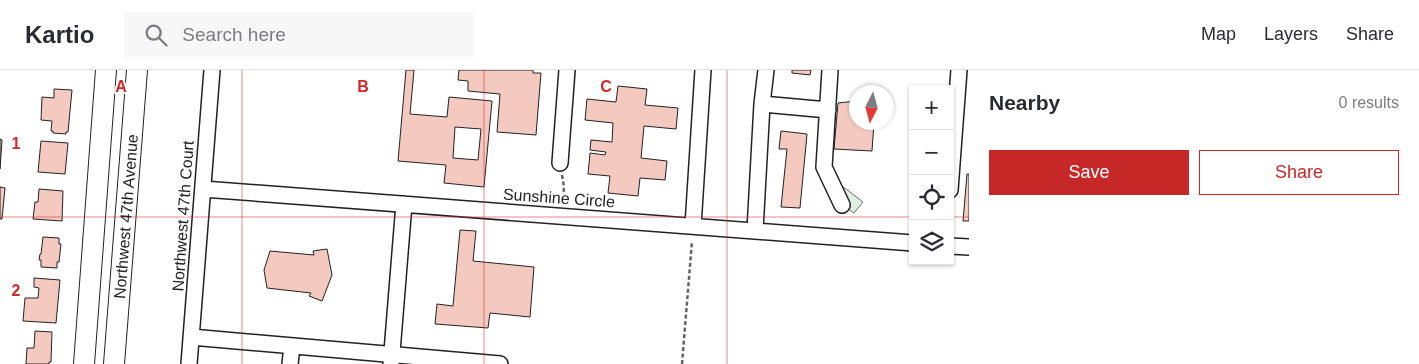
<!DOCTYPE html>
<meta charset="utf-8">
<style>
body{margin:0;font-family:Helvetica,sans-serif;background:#f7f7f7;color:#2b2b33}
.controls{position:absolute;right:15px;top:15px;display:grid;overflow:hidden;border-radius:0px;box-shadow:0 1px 4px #0004}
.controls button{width:45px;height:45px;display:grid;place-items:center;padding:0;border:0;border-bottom:1px solid #e1e1e2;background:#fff;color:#2b2b33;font:25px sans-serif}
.compass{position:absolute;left:849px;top:15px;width:45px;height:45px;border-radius:50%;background:#fff;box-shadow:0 1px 4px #0004;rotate:186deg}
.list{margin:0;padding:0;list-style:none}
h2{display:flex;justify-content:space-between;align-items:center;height:65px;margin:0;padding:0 20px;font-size:21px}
h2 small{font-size:16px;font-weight:400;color:#7c7c81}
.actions{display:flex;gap:10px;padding:15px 20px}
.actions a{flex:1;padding:11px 0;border:1px solid #c62828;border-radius:0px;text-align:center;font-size:18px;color:#c62828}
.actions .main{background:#c62828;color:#fff}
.icon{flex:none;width:28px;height:28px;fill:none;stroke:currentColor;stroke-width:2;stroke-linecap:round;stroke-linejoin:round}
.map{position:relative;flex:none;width:969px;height:294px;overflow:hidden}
header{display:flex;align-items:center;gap:30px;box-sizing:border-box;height:70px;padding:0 25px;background:#fff;border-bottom:1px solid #e1e1e2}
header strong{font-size:24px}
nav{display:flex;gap:28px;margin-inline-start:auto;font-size:18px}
.search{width:350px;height:45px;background:#f7f7f7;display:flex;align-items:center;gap:12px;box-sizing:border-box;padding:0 18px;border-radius:0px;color:#7c7c81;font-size:19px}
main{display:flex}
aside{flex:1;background:#fff}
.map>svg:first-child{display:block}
</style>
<header>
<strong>Kartio</strong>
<div class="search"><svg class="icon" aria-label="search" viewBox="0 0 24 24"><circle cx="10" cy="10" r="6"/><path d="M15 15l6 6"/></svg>Search here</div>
<nav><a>Map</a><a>Layers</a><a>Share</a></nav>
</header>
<main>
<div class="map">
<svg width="969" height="294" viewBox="0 0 969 294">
<rect width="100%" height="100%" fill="#fff"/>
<!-- green -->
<path fill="#e0efe3" stroke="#6f6f6f" d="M 842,116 L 863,132 L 854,143 L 833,128 Z"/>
<!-- building -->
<path fill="#f3c9c0" stroke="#222" fill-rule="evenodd" d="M 406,0 L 414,0 L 410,44 L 447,47 L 449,27 L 492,31 L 484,117 L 444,113 L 446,95 L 398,91 ZM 455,57 L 481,59 L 478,90 L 453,88 Z
M 459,0 L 533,0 L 533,3 L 541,3 L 536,65 L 497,62 L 500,24 L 468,21 L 468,11 L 458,10 Z
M 792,0 L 811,0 L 810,5 L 792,3 Z
M 618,16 L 647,19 L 645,35 L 678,38 L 676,59 L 644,56 L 641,88 L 667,91 L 665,110 L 640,108 L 638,126 L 608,123 L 610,106 L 588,104 L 590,83 L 605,85 L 606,82 L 590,80 L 591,70 L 612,72 L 613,53 L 585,50 L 587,29 L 616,32 Z
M 54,19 L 72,20 L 68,62 L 66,62 L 66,64 L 53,63 L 53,61 L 51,61 L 52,51 L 41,50 L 42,27 L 54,28 Z
M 856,31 L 856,52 L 874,52 L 872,81 L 834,79 L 838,33 Z
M 781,61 L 807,64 L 800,138 L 781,137 L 787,79 L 779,79 Z
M 0,69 L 2,70 L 0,99 Z
M 41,71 L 68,73 L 65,104 L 38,102 Z
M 967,104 L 969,104 L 969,151 L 963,151 Z
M 0,117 L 5,118 L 2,149 L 0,149 Z
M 39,119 L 63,121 L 62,151 L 33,149 L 35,132 L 38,132 Z
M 460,160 L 476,161 L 473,191 L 534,197 L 530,247 L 490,243 L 488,258 L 435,254 L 437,234 L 453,236 Z
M 43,167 L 59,168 L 59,174 L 61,174 L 59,192 L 57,192 L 57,198 L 41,197 L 41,190 L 39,190 L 40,184 L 41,184 Z
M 327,179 L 332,205 L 322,231 L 309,226 L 311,223 L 267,218 L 264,200 L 270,181 L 314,185 L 313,181 Z
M 34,208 L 60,210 L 56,253 L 23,251 L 25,228 L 38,228 L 39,218 L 34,217 Z
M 35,261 L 52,262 L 51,292 L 49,292 L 49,294 L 26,294 L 27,278 L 34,278 Z"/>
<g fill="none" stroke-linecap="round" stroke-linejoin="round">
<!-- minor casing -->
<g stroke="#222" stroke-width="18">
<path id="minor" d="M 830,0 L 824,97 L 842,135
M 762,34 L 766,0
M 560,93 L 567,0
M 203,119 L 913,173
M 950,120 L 959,0
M 693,156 L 703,0
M 755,160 L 762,34 L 828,40
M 950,176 L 969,177
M 191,267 L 500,294
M 189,294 L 212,0
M 290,294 L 292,276
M 391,294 L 404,134"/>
</g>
<!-- major casing -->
<g stroke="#222" stroke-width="22">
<g id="major">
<path d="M 84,294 L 106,0"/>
<path id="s1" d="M 114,294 L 137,0"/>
</g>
</g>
<!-- path -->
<path stroke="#646464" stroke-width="2.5" stroke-dasharray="4 2.5" stroke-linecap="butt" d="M 562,105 L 564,117 L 563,132
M 682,294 L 692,171"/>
<!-- minor -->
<use href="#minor" stroke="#fff" stroke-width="15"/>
<!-- major -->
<use href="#major" stroke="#fff" stroke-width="20"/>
</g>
<!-- grid -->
<path fill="none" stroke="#d62828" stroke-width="1" stroke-opacity="0.55" d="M 242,0 L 242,294M 484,0 L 484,294M 727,0 L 727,294M 0,147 L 913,147M 950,147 L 969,147"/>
<g text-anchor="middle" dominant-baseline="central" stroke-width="4" stroke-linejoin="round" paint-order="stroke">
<!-- street labels -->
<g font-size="16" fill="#222" stroke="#fff">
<text transform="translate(559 128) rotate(4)">Sunshine Circle</text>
<text transform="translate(183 146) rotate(-86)">Northwest 47th Court</text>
<text stroke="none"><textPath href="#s1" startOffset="148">Northwest 47th Avenue</textPath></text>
</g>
</g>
<g font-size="16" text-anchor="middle" font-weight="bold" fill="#d62828" stroke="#fff" stroke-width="4" stroke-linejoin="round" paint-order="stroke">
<text x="121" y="22">A</text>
<text x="363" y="22">B</text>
<text x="606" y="22">C</text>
<text x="16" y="79">1</text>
<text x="16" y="226">2</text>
</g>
</svg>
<div class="controls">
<button>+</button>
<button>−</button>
<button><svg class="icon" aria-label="locate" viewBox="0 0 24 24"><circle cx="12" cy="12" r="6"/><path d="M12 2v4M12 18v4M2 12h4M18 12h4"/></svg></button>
<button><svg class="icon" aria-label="layers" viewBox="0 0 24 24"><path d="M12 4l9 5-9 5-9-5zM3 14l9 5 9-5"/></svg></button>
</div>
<svg class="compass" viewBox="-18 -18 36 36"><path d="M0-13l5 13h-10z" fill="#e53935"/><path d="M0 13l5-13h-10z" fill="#7c7c81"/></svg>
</div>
<aside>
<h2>Nearby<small>0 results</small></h2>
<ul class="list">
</ul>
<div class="actions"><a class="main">Save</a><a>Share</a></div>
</aside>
</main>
